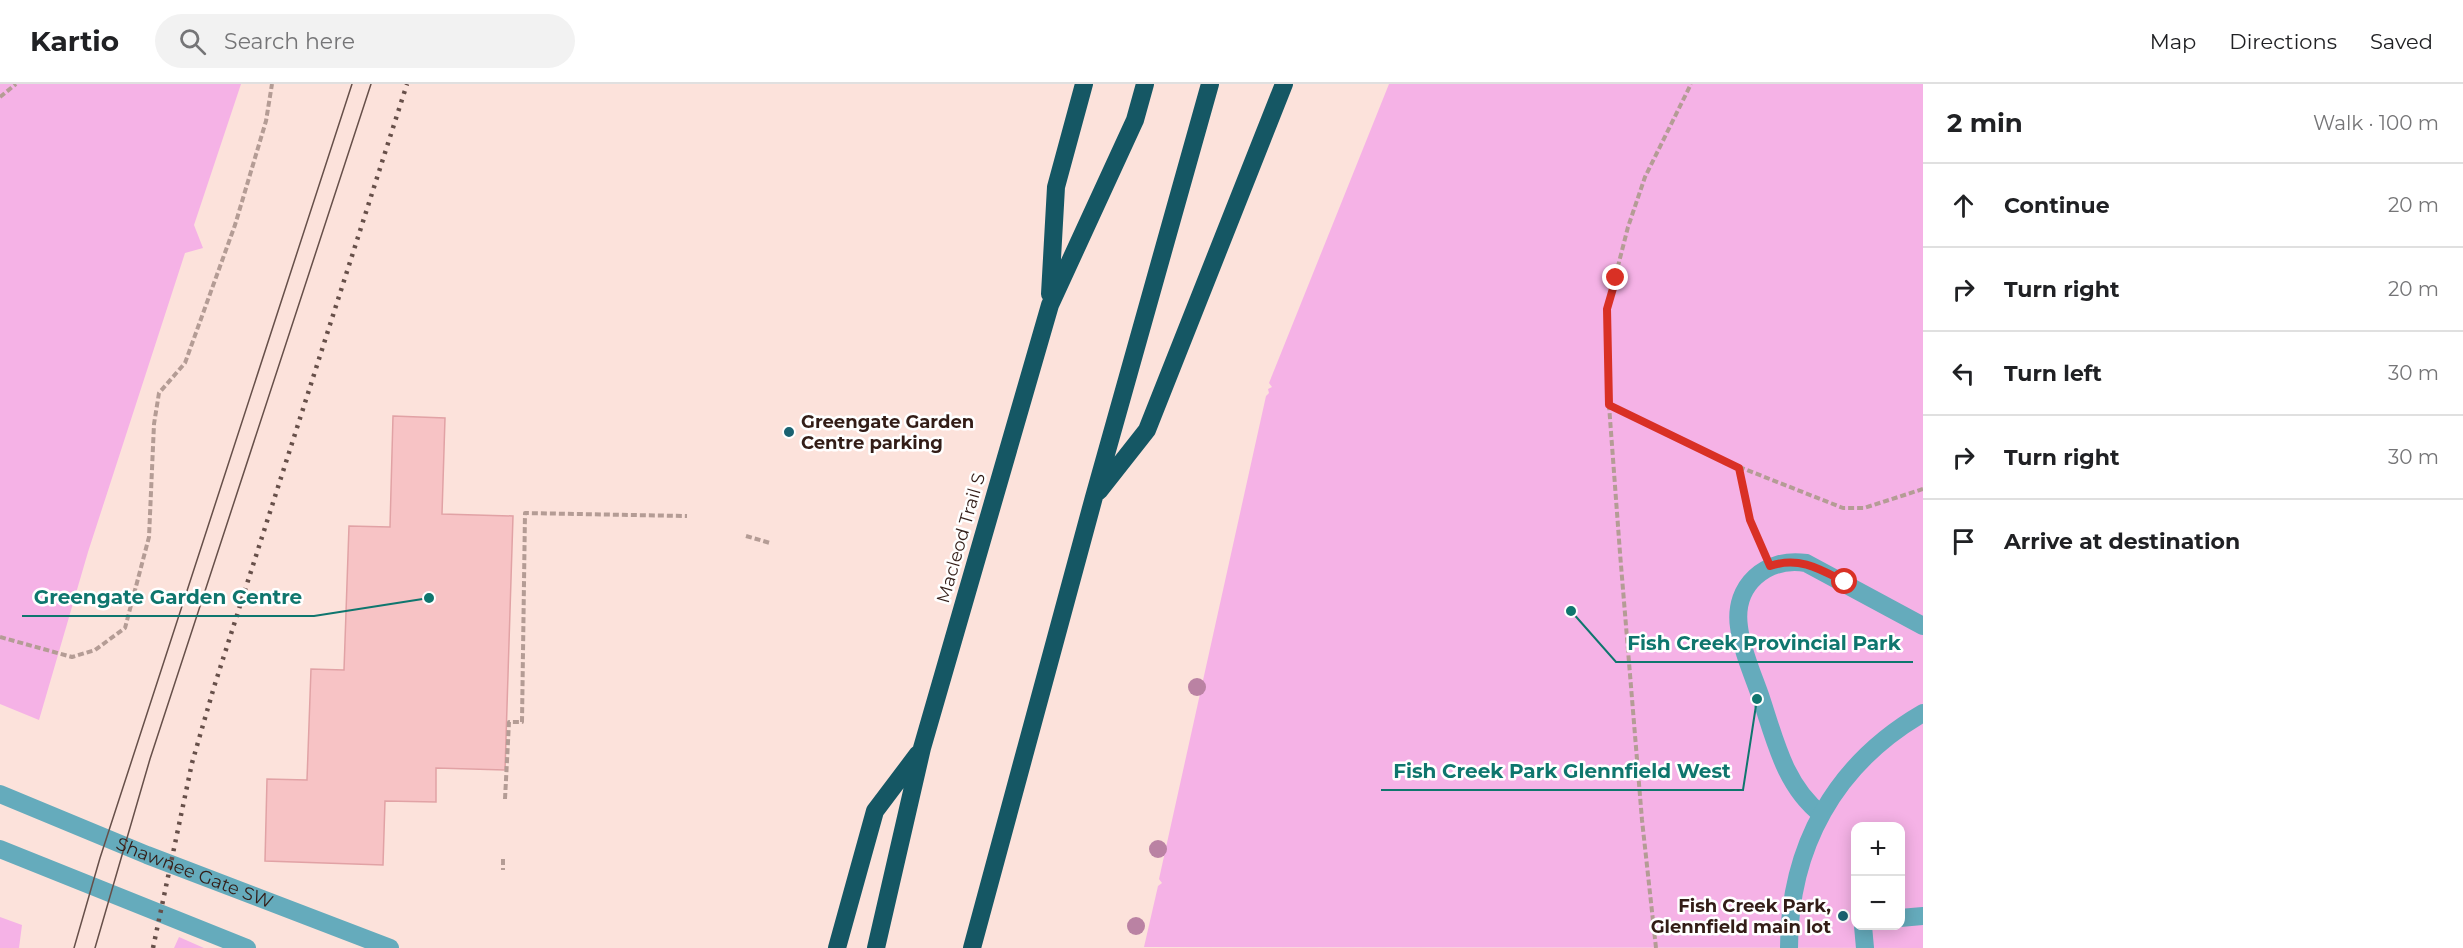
<!DOCTYPE html>
<meta charset="utf-8">
<style>
body{margin:0;font-family:Montserrat,sans-serif;background:#f2f2f2;color:#202124}
.controls{position:absolute;right:18px;bottom:18px;display:grid;overflow:hidden;border-radius:12px;box-shadow:0 3px 15px #0003}
.controls button{width:54px;height:54px;display:grid;place-items:center;padding:0;border:0;border-bottom:2px solid #e0e0e0;background:#fff;color:#202124;font:30px sans-serif}
.stop{position:absolute;width:18px;height:18px;margin:-14px;border:4px solid #d93025;border-radius:50%;background:#fff}
.stop.end{background:#d93025;border-color:#fff;box-shadow:0 2px 6px #0008}
.list{margin:0;padding:0;list-style:none}
h2{display:flex;justify-content:space-between;align-items:center;height:78px;margin:0;padding:0 24px;font-size:26px}
h2 small{font-size:20px;font-weight:400;color:#757577}
.list li{display:grid;grid-template-columns:39px 1fr auto;gap:18px;align-items:center;box-sizing:border-box;height:84px;padding:0 24px;border-top:2px solid #e0e0e0}
.list b{display:block;font-size:22px;white-space:nowrap}
.list em{font-size:20px;font-style:normal;color:#757577}
.icon{flex:none;width:33px;height:33px;fill:none;stroke:currentColor;stroke-width:2;stroke-linecap:round;stroke-linejoin:round}
.map{position:relative;flex:none;width:1923px;height:864px;overflow:hidden}
header{display:flex;align-items:center;gap:36px;box-sizing:border-box;height:84px;padding:0 30px;background:#fff;border-bottom:2px solid #e0e0e0}
header strong{font-size:28px}
nav{display:flex;gap:33px;margin-inline-start:auto;font-size:21px}
.search{width:420px;height:54px;background:#f2f2f2;display:flex;align-items:center;gap:15px;box-sizing:border-box;padding:0 21px;border-radius:33px;color:#757577;font-size:22px}
main{display:flex}
aside{flex:1;background:#fff}
.map>svg:first-child{display:block}
</style>
<header>
<strong>Kartio</strong>
<div class="search"><svg class="icon" aria-label="search" viewBox="0 0 24 24"><circle cx="10" cy="10" r="6"/><path d="M15 15l6 6"/></svg>Search here</div>
<nav><a>Map</a><a>Directions</a><a>Saved</a></nav>
</header>
<main>
<div class="map">
<svg width="1923" height="864" viewBox="0 0 1923 864">
<rect width="100%" height="100%" fill="#fce2db"/>
<!-- green -->
<path fill="#f5b2e6" fill-rule="evenodd" d="M 0,0 L 241,0 L 194,141 L 203,164 L 185,169 L 88,468 L 39,636 L 0,620 Z
M 1389,0 L 1923,0 L 1923,864 L 1144,863 L 1158,802 L 1162,799 L 1159,795 L 1266,312 L 1269,309 L 1268,305 L 1272,303 L 1269,299 ZM 1856,742 L 1900,742 L 1900,842 L 1856,842 Z
M 0,833 L 22,841 L 19,864 L 0,864 Z
M 179,853 L 204,864 L 174,864 Z"/>
<!-- building -->
<path fill="#f7c3c5" stroke="#e1a2a5" stroke-width="1.5" d="M 393,332 L 445,334 L 442,430 L 513,432 L 505,686 L 436,684 L 436,718 L 385,717 L 383,781 L 265,777 L 267,695 L 307,696 L 311,585 L 344,586 L 349,442 L 390,443 Z"/>
<g fill="none" stroke-linecap="round" stroke-linejoin="round">
<!-- path -->
<path stroke="#b49c95" stroke-width="4" stroke-dasharray="6 3" stroke-linecap="butt" d="M 0,13 L 16,0
M 1609,321 L 1714,373 L 1843,424 L 1864,424 L 1923,405
M 1739,384 L 1750,436 L 1760,462
M 746,452 L 770,459
M 0,553 L 72,573 L 95,566 L 125,544 L 149,453 L 154,340 L 159,309 L 185,279 L 235,141 L 266,37 L 272,0
M 505,715 L 509,638 L 522,638 L 525,429 L 687,432
M 503,775 L 503,786
M 1656,864 L 1642,736 L 1620,469 L 1609,321 L 1607,225 L 1628,143 L 1645,93 L 1691,0"/>
<!-- minor -->
<g stroke="#65abbc" stroke-width="18">
<path id="s1" d="M 0,710 L 147,771 L 390,864"/>
<path d="M 1821,730 C 1785,702 1775,656 1761,614 C 1753,591 1742,567 1739,543 C 1733,501 1766,473 1806,479 L 1923,542"/>
<path d="M 0,765 L 247,864"/>
<path d="M 1900,834 L 1923,832"/>
<path d="M 1863,842 L 1865,864"/>
<path d="M 1789,864 C 1789,763 1835,680 1923,629"/>
</g>
<!-- highway -->
<path stroke="#155764" stroke-width="18" d="M 1050,210 L 1056,103 L 1084,0
M 1099,407 L 1147,346 L 1284,0
M 837,864 L 875,727 L 918,670
M 876,864 L 922,664 L 1050,221 L 1135,36 L 1145,0
M 972,864 L 1094,413 L 1210,0"/>
<!-- tram -->
<path stroke="#664f49" stroke-width="1.5" d="M 74,864 L 100,774 L 352,0
M 95,864 L 150,675 L 371,0"/>
<!-- rail -->
<path stroke="#664f49" stroke-width="4.5" stroke-dasharray="3 6" stroke-linecap="butt" d="M 153,864 L 192,679 L 214,603 L 407,0"/>
</g>
<!-- trees -->
<g fill="#ba82a3">
<circle cx="1197" cy="603" r="9"/>
<circle cx="1158" cy="765" r="9"/>
<circle cx="1136" cy="842" r="9"/>
</g>
<g fill="none" stroke-linecap="round" stroke-linejoin="round">
<!-- route -->
<path stroke="#d93025" stroke-width="8" d="M 1616,194 L 1607,225 L 1609,321 L 1739,384 L 1750,436 L 1770,482 C 1799,472 1820,485 1845,498"/>
</g>
<!-- markers -->
<g fill="#1a6271" stroke="#fff" stroke-width="2">
<circle cx="789" cy="348" r="6"/>
<circle cx="1843" cy="832" r="6"/>
</g>
<g text-anchor="middle" dominant-baseline="central" stroke-width="5" stroke-linejoin="round" paint-order="stroke">
<!-- poi labels -->
<g font-size="18" font-weight="bold" fill="#331d17" stroke="#fff" text-anchor="start">
<text x="801" y="338">Greengate Garden<tspan x="801" dy="21">Centre parking</tspan></text>
<text x="1831" y="822" text-anchor="end">Fish Creek Park,<tspan x="1831" dy="21">Glennfield main lot</tspan></text>
</g>
<!-- street labels -->
<g font-size="18" fill="#331d17" stroke="#fff">
<text transform="translate(961 454) rotate(-74)">Macleod Trail S</text>
<text stroke="none"><textPath href="#s1" startOffset="210">Shawnee Gate SW</textPath></text>
</g>
</g>
<!-- callouts -->
<path fill="none" stroke="#0f766e" stroke-width="2" d="M429 514L314 532H22M1571 527L1616 578H1913M1757 615L1743 706H1381"/>
<g fill="#0f766e" stroke="#fff" stroke-width="2">
<circle cx="429" cy="514" r="6"/>
<circle cx="1571" cy="527" r="6"/>
<circle cx="1757" cy="615" r="6"/>
</g>
<g font-size="20" text-anchor="middle" font-weight="bold" fill="#0f766e" stroke="#fff" stroke-width="5" stroke-linejoin="round" paint-order="stroke">
<text x="168" y="520">Greengate Garden Centre</text>
<text x="1764" y="566">Fish Creek Provincial Park</text>
<text x="1562" y="694">Fish Creek Park Glennfield West</text>
</g>
</svg>
<div class="controls">
<button>+</button>
<button>−</button>
</div>
<div class="stop" style="left:1845px;top:498px"></div>
<div class="stop end" style="left:1616px;top:194px"></div>
</div>
<aside>
<h2>2 min<small>Walk · 100 m</small></h2>
<ul class="list">
<li><svg class="icon" aria-label="ahead" viewBox="0 0 24 24"><path d="M12 20V5M6 11l6-6 6 6"/></svg><div><b>Continue</b></div><em>20 m</em></li>
<li><svg class="icon" aria-label="right" viewBox="0 0 24 24"><path d="M7 20v-9h11M14 6l5 5-5 5"/></svg><div><b>Turn right</b></div><em>20 m</em></li>
<li><svg class="icon" aria-label="left" viewBox="0 0 24 24"><path d="M17 20v-9H6M10 6l-5 5 5 5"/></svg><div><b>Turn left</b></div><em>30 m</em></li>
<li><svg class="icon" aria-label="right" viewBox="0 0 24 24"><path d="M7 20v-9h11M14 6l5 5-5 5"/></svg><div><b>Turn right</b></div><em>30 m</em></li>
<li><svg class="icon" aria-label="arrive" viewBox="0 0 24 24"><path d="M6 21V4h12l-3 4 3 4H6"/></svg><div><b>Arrive at destination</b></div></li>
</ul>
</aside>
</main>
